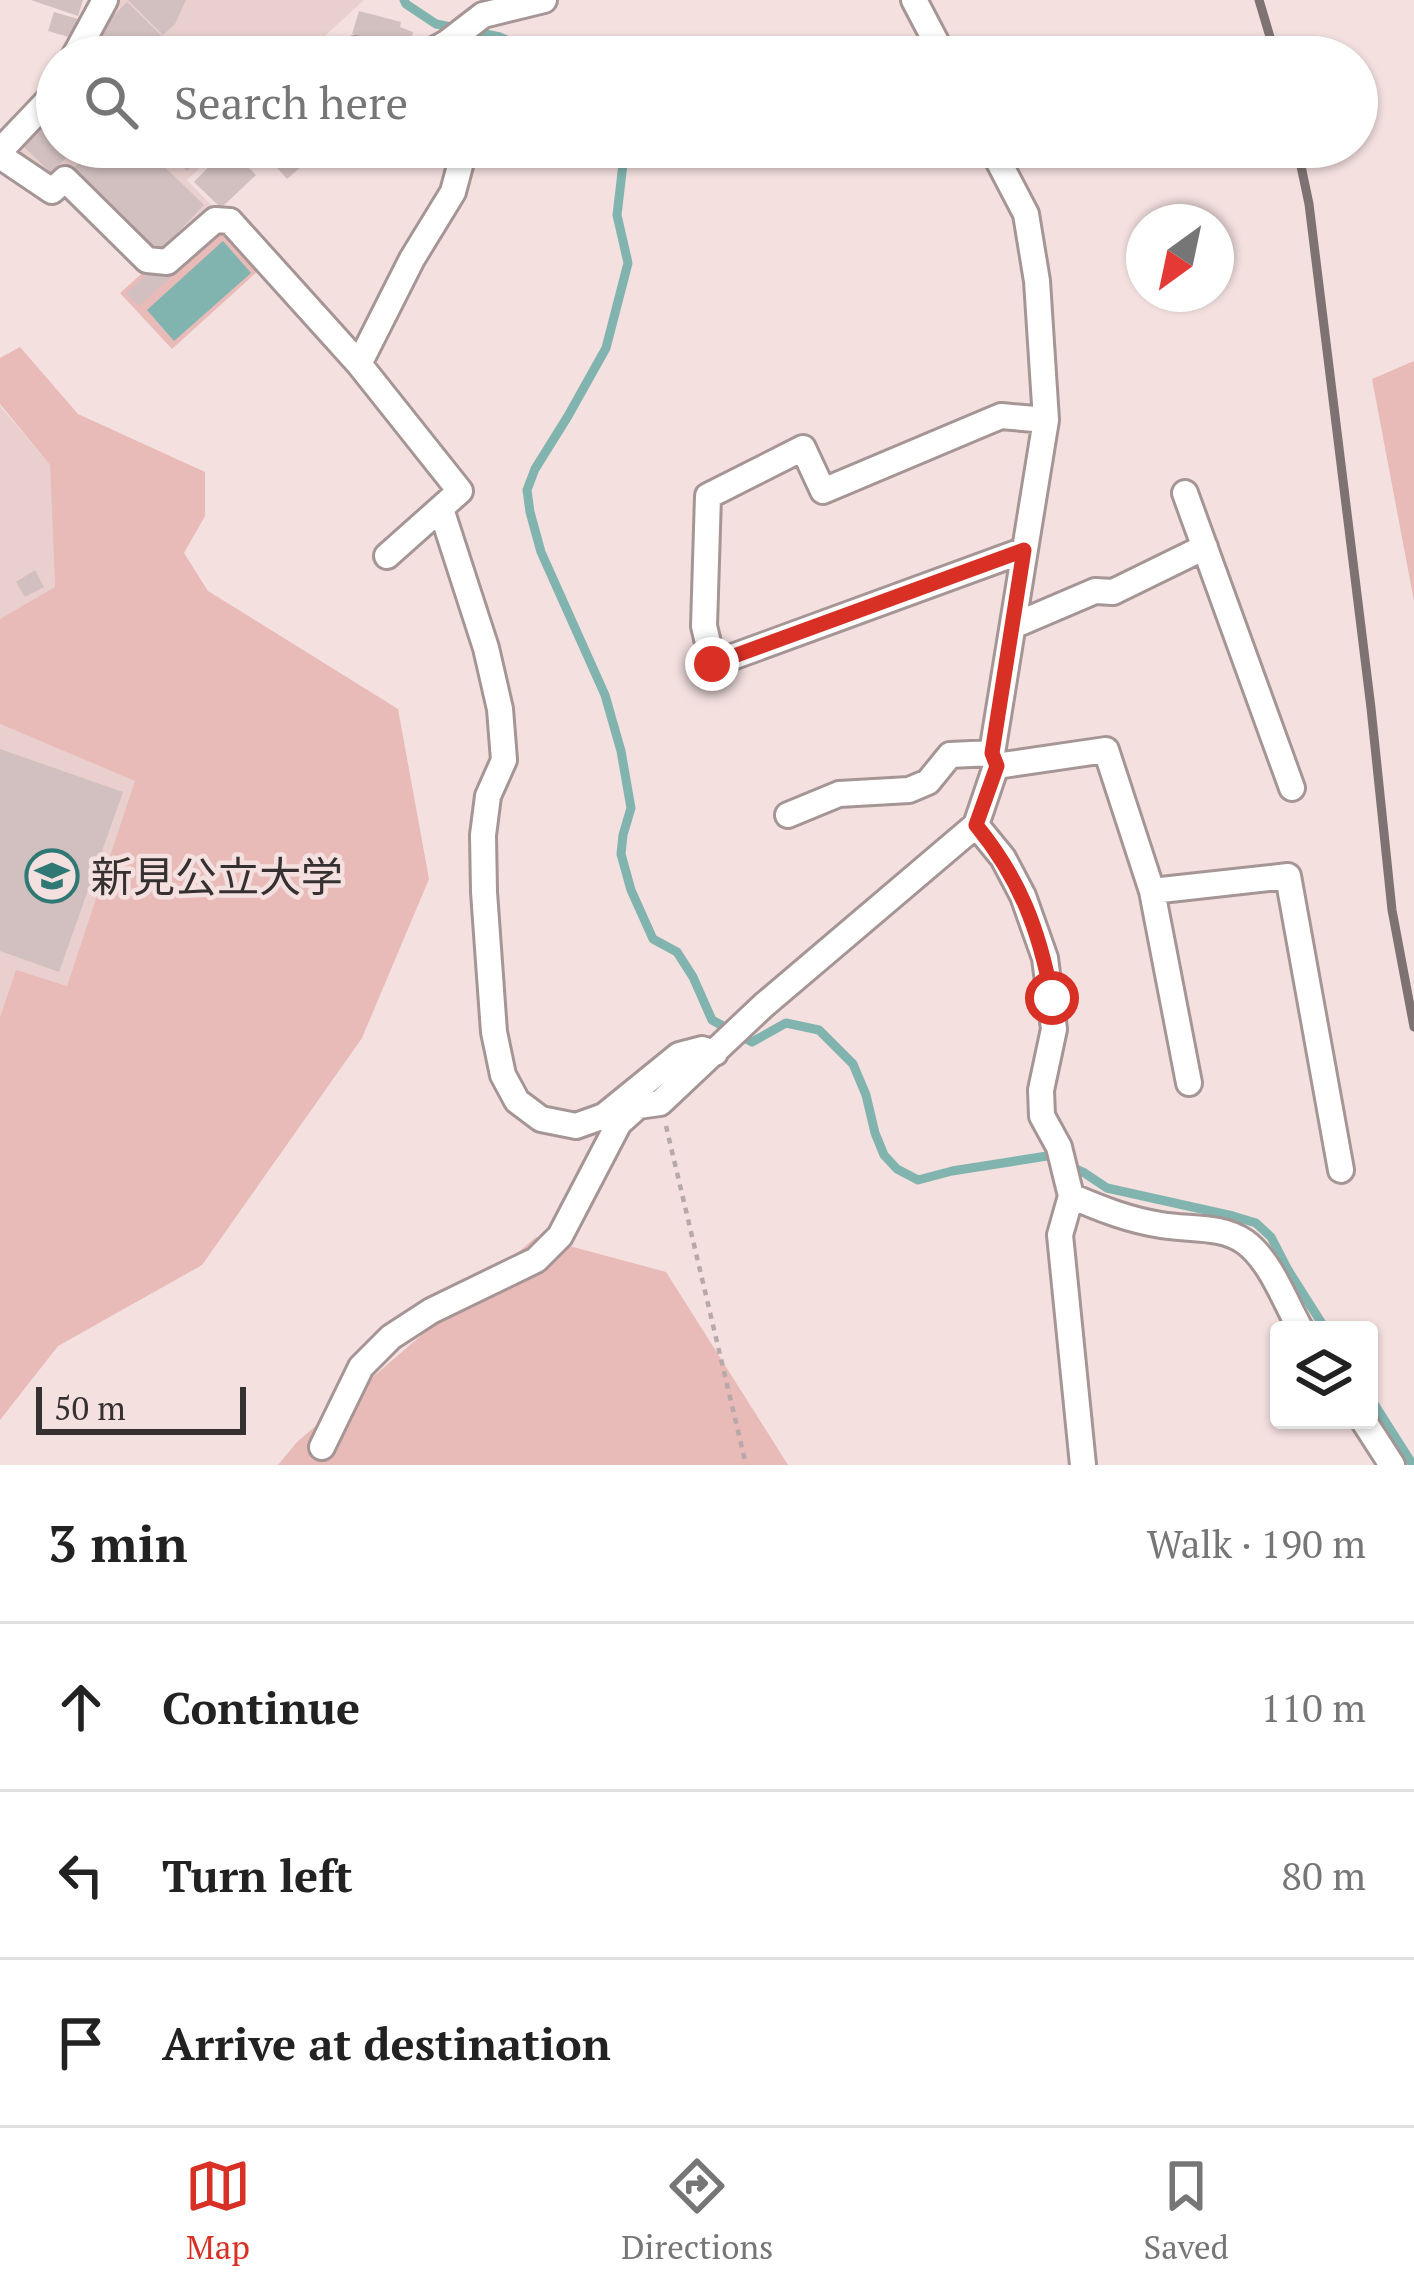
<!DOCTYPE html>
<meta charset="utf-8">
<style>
body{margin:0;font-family:"PT Serif","Noto Sans JP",serif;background:#f6f6f6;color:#222}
.controls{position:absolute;right:36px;bottom:36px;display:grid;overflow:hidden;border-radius:12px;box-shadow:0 3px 9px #0004}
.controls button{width:108px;height:108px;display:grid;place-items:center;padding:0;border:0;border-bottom:3px solid #e0e0e0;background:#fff;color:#222;font:60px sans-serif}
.compass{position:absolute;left:1126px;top:204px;width:108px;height:108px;border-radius:50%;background:#fff;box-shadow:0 3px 9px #0004;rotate:213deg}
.scale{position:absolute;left:36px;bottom:30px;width:210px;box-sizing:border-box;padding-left:12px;border:6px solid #373030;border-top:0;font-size:33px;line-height:42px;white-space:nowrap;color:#373030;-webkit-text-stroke:9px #f3e0df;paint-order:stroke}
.stop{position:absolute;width:36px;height:36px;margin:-27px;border:9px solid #d93025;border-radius:50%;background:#fff}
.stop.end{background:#d93025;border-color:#fff;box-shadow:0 3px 12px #0008}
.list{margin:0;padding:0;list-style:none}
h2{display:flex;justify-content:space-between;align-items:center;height:156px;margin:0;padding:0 48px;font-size:51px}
h2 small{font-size:39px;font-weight:400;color:#767676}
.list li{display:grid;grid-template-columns:78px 1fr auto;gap:36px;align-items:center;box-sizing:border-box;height:168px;padding:0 48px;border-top:3px solid #e0e0e0}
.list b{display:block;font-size:45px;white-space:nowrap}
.list em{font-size:39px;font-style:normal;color:#767676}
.icon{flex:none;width:66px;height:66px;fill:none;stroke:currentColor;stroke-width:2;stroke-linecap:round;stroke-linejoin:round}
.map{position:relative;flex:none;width:1414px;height:1465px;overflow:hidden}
.search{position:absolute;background:#fff;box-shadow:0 3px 9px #0004;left:36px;right:36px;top:36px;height:132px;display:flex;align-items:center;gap:30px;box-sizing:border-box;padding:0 42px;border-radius:66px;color:#767676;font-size:45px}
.sheet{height:660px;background:#fff}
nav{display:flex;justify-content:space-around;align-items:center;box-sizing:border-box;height:168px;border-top:3px solid #e0e0e0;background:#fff;font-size:33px;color:#767676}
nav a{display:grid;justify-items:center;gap:6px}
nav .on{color:#d93025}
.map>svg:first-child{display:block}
</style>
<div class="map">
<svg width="1414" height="1465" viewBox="0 0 1414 1465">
<rect width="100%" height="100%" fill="#f3e0df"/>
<!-- built -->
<path fill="#e9d0ce" d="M 113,0 L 364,0 L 302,57 L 80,57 Z
M 57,96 L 57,147 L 222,147 L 187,180 L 217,211 L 164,256 L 50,180 L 9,149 Z
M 0,406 L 50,465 L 55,588 L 0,619 Z
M 0,724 L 136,781 L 67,986 L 16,971 L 0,1017 Z"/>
<!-- green -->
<path fill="#e8bab8" d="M 223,232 L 258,271 L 172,349 L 120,293 L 147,269 L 176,268 Z
M 20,347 L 78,414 L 205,472 L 205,516 L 184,553 L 208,591 L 398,709 L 429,879 L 362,1038 L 202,1265 L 58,1346 L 0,1420 L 0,1017 L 16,970 L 67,986 L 135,781 L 0,724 L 0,619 L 55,587 L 50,465 L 0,404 L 0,358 Z
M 1414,361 L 1414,601 L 1372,379 Z
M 536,1237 L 666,1272 L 788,1465 L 278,1465 L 297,1442 Z"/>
<!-- water -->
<path fill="#81b4af" d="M 223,241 L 251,273 L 174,341 L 147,310 Z"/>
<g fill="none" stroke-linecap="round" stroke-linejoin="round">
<!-- stream -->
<path stroke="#81b4af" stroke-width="9" d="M 404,0 L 406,4 L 436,24 L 500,37 L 545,57
M 625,147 L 617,215 L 628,263 L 606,348 L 568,416 L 535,469 L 527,490 L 530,512 L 541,552 L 605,695 L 621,751 L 631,808 L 623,835 L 621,854 L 631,890 L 653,939 L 677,952 L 693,977 L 712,1020 L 752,1042 L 786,1023 L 819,1030 L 853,1064 L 866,1095 L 875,1133 L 884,1155 L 897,1169 L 918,1180 L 952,1171 L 1047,1156 L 1083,1172 L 1107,1188 L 1233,1216 L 1256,1223 L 1271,1237 L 1288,1270 L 1326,1330
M 1369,1396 L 1413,1465"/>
</g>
<!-- building -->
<path fill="#d1c0bf" d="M 31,0 L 83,0 L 78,16 Z
M 128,0 L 186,0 L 175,24 L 163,35 Z
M 127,2 L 162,36 L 142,57 L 91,57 L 86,51 L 100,36 L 96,33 Z
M 359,11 L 401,22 L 400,27 L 413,32 L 408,48 L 352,34 Z
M 54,12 L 78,19 L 72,38 L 48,31 Z
M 57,103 L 57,147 L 77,147 L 51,173 L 21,144 Z
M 95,147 L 144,147 L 204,205 L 157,254 L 71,171 Z
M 162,147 L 211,147 L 187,171 Z
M 228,147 L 256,175 L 221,208 L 194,182 Z
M 285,147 L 324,147 L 287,179 L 270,160 Z
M 153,269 L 171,271 L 173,275 L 139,306 L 126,293 Z
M 35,570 L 44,587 L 25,597 L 16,582 Z
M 0,749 L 123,792 L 59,972 L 0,951 Z"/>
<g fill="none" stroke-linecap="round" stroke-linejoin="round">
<!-- minor casing -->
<g stroke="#a59594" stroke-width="30">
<path id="minor" d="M 914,0 L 944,57
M 448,42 L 483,15 L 544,0
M 355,50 C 393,56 414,64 448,42 L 452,57
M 74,57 L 105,0
M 0,151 L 57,91
M 0,156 L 52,191 L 65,179 L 147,260 L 167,262 L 215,220 L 230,221 L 359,364 L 460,491 L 387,556
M 359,364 L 412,259 L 453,192 L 465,147
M 1185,493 L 1292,788
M 441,509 L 486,648 L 500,709 L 504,760 L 488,796 L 483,835 L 484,892 L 494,1032 L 503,1075 L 517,1101 L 541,1119 L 576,1126 L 604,1116 L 679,1055 L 702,1049 L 715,1053
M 1025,550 L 713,664 L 704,626 L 708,496 L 803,448 L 823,491 L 1001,416 L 1046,420
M 1013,626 L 1095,591 L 1113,592 L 1205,547
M 996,766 L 1106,750 L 1152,891 L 1189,1083
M 788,815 L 839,794 L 909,790 L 928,782 L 950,755 L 992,753
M 976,825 L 1003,858 L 1023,896 L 1045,958 L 1054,1029 L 1041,1090 L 1042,1116 L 1059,1147 L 1071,1196 C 1101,1209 1129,1220 1161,1225 C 1188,1230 1222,1225 1245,1242 C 1271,1261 1285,1302 1301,1330
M 1152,891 L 1288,876 L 1341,1170
M 601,1117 L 619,1123 L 638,1106 L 660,1103 L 764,1005 L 976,825 L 996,766 L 992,753 L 1046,420 L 1037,281 L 1026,214 L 991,147
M 1071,1196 L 1060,1235 L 1083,1465
M 1363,1420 L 1392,1465
M 322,1447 L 361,1367 L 391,1337 L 431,1311 L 536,1260 L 560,1236 L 619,1123"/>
</g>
<!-- path -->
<path stroke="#b8a9a8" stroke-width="4.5" stroke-dasharray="6 6" stroke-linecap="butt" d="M 666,1126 L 746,1465"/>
<!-- minor -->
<use href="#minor" stroke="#fff" stroke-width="24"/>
<!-- rail -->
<path stroke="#7e7372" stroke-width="9" d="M 1259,0 L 1276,57
M 1297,147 L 1309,204 L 1371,708 L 1392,910 L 1414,1027"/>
</g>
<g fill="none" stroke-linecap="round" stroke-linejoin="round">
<!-- route -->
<path stroke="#d93025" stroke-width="15" d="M 712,664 L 1024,550 L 992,753 L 997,766 L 976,825 C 1020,879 1039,929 1052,998"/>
</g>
<!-- icons -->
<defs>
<g id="university-ring" transform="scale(2.7)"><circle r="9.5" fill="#f3e0df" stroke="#2f7873" stroke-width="1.5"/><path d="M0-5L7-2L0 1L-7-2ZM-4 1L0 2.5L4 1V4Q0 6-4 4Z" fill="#2f7873"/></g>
</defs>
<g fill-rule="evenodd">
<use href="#university-ring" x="52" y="876"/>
</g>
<g text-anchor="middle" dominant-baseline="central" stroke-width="9" stroke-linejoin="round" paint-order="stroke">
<!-- poi labels -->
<g font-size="42" fill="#373030" stroke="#f3e0df" text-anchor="start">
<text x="91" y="876">新見公立大学</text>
</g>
</g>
</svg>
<div class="controls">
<button><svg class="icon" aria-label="layers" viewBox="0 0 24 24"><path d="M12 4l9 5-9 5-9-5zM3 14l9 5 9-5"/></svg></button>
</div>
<svg class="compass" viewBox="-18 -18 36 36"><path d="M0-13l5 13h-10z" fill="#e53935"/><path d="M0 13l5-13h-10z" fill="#767676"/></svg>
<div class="scale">50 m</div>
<div class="stop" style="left:1052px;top:998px"></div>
<div class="stop end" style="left:712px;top:664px"></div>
<div class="search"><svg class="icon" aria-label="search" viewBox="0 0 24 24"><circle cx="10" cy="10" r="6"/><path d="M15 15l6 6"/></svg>Search here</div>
</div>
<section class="sheet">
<h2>3 min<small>Walk · 190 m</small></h2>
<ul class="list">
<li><svg class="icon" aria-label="ahead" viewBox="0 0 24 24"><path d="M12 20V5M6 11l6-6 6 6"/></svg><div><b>Continue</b></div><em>110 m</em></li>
<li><svg class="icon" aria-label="left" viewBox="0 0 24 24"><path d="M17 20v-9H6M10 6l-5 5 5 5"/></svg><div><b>Turn left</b></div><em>80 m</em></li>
<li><svg class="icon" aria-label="arrive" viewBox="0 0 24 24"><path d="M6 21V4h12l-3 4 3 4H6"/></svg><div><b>Arrive at destination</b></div></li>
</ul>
</section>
<nav>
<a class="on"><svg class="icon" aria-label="map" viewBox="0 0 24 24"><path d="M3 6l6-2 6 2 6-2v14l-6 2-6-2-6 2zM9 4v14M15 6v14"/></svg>Map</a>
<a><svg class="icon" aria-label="directions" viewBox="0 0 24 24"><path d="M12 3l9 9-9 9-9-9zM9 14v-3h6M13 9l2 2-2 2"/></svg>Directions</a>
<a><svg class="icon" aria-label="saved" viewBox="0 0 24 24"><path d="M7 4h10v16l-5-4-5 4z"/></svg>Saved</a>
</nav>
